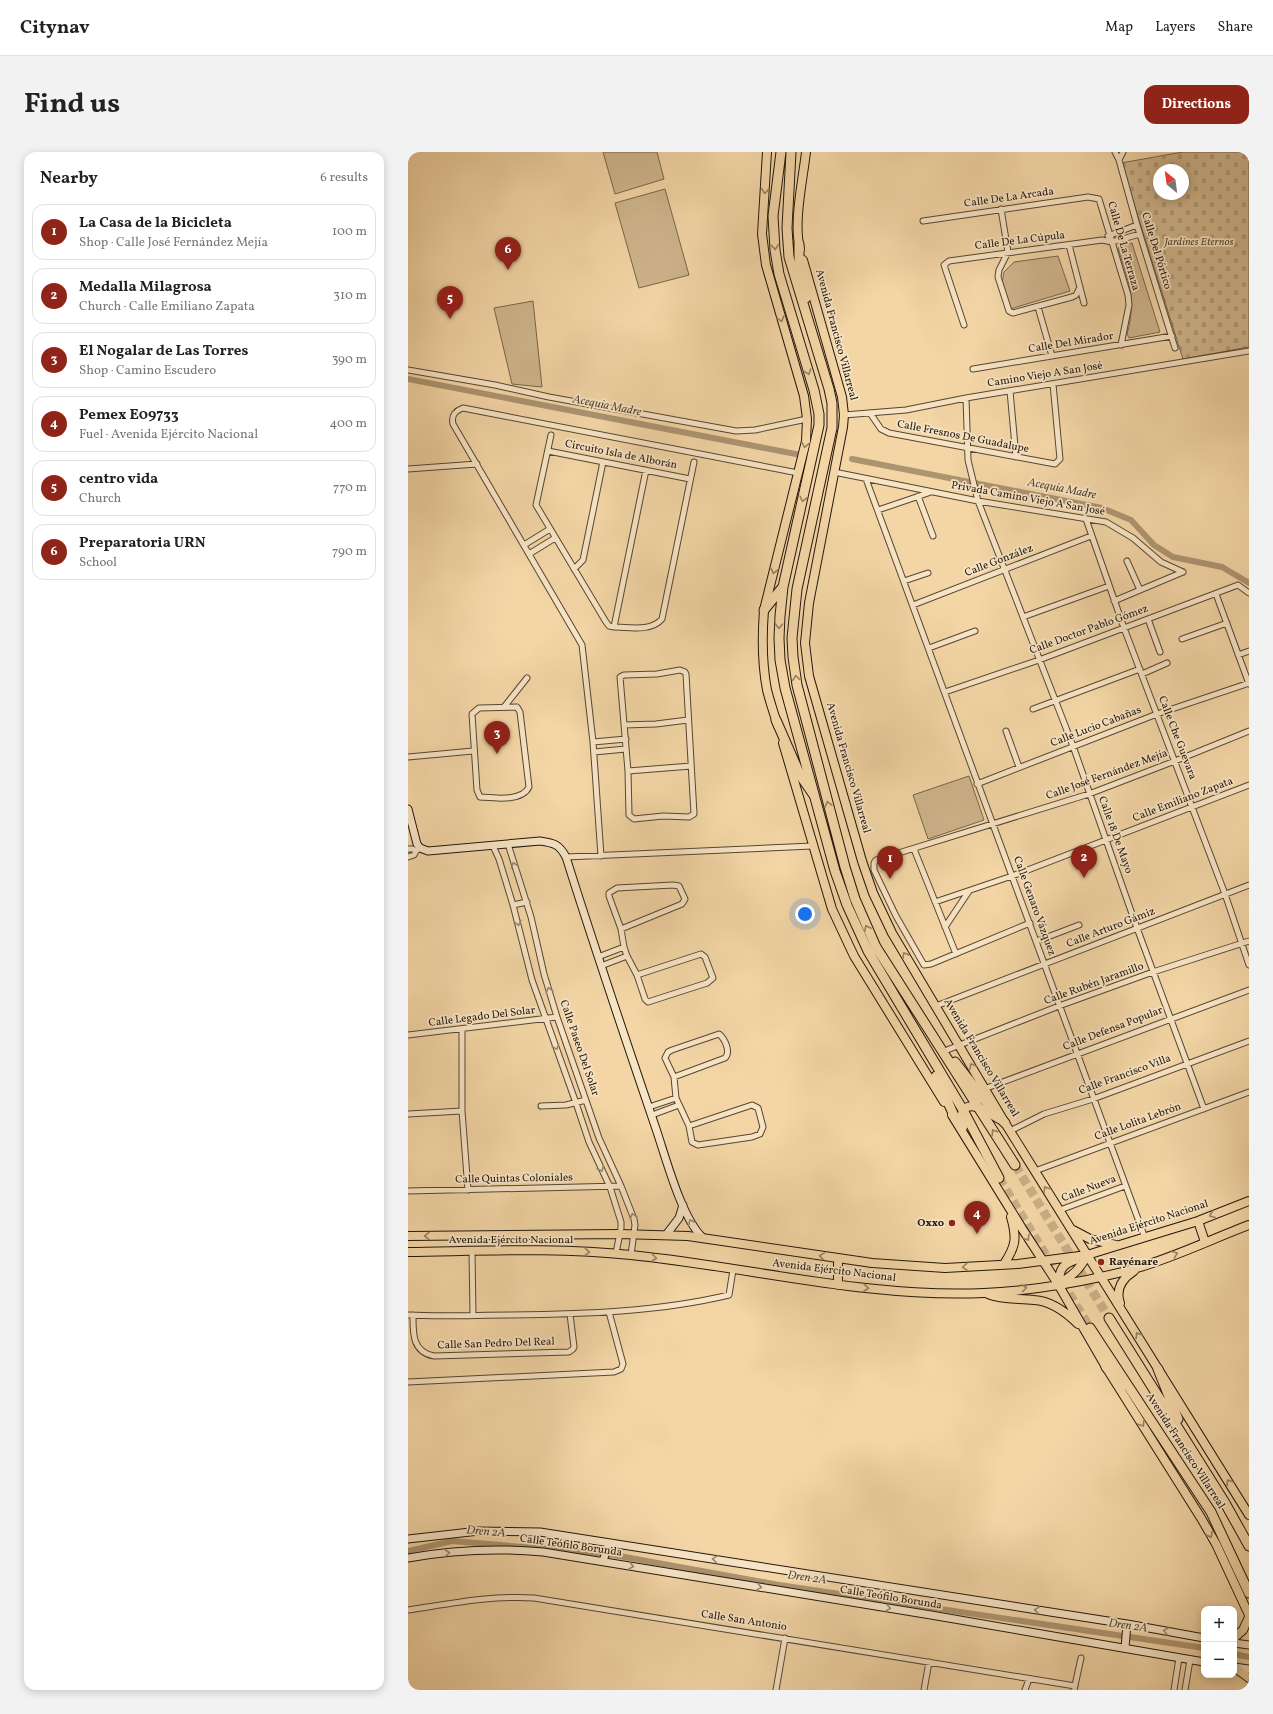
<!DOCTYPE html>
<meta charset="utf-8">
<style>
body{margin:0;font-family:Vollkorn,serif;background:#f2f2f2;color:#222}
.controls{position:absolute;right:12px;bottom:12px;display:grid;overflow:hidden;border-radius:8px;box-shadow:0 2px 10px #0003}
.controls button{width:36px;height:36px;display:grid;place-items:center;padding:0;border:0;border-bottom:1px solid #e0e0e0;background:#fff;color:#222;font:20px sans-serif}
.compass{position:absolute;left:745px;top:12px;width:36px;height:36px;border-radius:50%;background:#fff;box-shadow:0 2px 10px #0003;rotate:331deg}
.you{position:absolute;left:397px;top:762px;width:14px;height:14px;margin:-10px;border:3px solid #fff;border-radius:50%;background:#1a73e8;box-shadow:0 0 0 6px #1a73e833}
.badge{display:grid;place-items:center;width:26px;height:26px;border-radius:50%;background:#8f2418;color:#fff;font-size:13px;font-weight:700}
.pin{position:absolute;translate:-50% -33px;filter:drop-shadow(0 1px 2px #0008)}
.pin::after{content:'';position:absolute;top:21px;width:14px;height:12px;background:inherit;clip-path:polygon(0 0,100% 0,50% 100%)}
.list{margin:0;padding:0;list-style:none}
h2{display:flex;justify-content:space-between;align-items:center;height:52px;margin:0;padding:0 16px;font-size:17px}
h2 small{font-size:13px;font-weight:400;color:#767676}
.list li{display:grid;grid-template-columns:26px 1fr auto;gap:12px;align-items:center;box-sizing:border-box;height:56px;margin:0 8px 8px;padding:0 8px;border:1px solid #e0e0e0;border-radius:12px}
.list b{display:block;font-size:15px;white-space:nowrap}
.list p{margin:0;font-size:13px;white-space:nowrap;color:#767676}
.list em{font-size:13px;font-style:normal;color:#767676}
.map{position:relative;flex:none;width:841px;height:1538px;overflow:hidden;border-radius:12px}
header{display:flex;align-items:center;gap:24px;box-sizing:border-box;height:56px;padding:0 20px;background:#fff;border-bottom:1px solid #e0e0e0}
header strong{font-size:19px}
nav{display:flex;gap:22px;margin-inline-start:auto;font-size:14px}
.intro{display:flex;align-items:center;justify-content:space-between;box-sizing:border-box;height:96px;padding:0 24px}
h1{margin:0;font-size:28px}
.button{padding:10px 18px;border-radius:12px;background:#8f2418;color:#fff;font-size:14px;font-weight:700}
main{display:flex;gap:24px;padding:0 24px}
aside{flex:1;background:#fff;border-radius:12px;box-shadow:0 2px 10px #0003}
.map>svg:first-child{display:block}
</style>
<header>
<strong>Citynav</strong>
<nav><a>Map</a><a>Layers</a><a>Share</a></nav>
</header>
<div class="intro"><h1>Find us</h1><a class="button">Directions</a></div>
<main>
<aside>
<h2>Nearby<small>6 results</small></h2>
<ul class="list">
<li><span class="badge">1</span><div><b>La Casa de la Bicicleta</b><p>Shop · Calle José Fernández Mejía</p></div><em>100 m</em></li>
<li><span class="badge">2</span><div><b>Medalla Milagrosa</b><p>Church · Calle Emiliano Zapata</p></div><em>310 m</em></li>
<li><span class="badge">3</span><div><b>El Nogalar de Las Torres</b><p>Shop · Camino Escudero</p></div><em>390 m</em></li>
<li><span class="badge">4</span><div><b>Pemex E09733</b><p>Fuel · Avenida Ejército Nacional</p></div><em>400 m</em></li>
<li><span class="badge">5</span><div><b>centro vida</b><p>Church</p></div><em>770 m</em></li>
<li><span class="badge">6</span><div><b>Preparatoria URN</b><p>School</p></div><em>790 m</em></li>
</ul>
</aside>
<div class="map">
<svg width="841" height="1538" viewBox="0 0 841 1538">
<defs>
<pattern id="cemetery-stones" width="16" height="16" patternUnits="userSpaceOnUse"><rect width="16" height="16" fill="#cfb58c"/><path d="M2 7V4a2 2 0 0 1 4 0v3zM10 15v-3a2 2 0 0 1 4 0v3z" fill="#b19b77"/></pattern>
</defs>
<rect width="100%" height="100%" fill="#f3d5a6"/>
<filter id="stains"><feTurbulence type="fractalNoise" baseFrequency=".005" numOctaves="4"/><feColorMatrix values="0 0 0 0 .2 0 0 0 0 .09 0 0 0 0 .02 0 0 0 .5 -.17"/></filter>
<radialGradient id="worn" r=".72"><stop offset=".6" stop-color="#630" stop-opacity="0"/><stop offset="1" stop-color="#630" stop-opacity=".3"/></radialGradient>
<!-- cemetery -->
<path fill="url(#cemetery-stones)" stroke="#78664c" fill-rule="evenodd" d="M 775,0 L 841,0 L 841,195 L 775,207 L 713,11 ZM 751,18 L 775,18 L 775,42 L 751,42 Z"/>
<!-- green -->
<path fill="#cfb58c" stroke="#78664c" d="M 195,0 L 249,0 L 256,27 L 207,42 Z
M 257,37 L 281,123 L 231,136 L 207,51 Z
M 724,91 L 752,180 L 721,186 L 719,182 C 729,146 720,130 710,96 Z
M 650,104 L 662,139 L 602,157 L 594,132 L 596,120 L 606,110 Z
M 125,149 L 134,235 L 104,232 L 86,156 Z
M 561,624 L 576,668 L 520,687 L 505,643 Z"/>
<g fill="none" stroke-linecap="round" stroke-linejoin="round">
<!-- canal -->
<path stroke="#ac9471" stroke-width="6" d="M 0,227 L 393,303
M 444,307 L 694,356 L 723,368 L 746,393 L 765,405 L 814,415 L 841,431
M 0,1399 L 44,1389 L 200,1402 L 371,1433 L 796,1496
M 826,1502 L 841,1505"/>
<!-- highway-tunnel -->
<path stroke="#c9af87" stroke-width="9" stroke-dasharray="9 4.5" stroke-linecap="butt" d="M 607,1013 L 701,1166
M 591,1026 L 682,1176"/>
<!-- street casing -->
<g stroke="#564632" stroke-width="7">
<path id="street" d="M 707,0 L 711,8 L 729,73 L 767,196
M 711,8 L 715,0
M 593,57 L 600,100 L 591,118 L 590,125 L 601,159 L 605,161 L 664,145 L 668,143 L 672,135
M 515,69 L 680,45 L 691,47 L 720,143 L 721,153 L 713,193
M 700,84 L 729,73
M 661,93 L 676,151
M 630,155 L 644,204
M 556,173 L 536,113 L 541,109 L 694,88 L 704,90 L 732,82
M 565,217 L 764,184
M 0,218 L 87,233 L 141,245 L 328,279 L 347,278 L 399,267
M 602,239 L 608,305
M 558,246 L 560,308 L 570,349 L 665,594 L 729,776 L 796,957
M 462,261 L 473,277 L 481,281 L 647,312 L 652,307 L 645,232
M 436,263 L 498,258 L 558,246 L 841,199
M 143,283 L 128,353 L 198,470 L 201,474 L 206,475 C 221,475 243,480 254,467 L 286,310
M 140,299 L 282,327
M 0,317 L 69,312
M 426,320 L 570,349 L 698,370 L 725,386 L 753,410 L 775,420
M 458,327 L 737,1086
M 510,344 L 525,384
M 470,358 L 523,340
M 678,367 L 716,476 L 817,742 L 841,813
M 116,393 L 142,377
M 121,402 L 147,386
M 719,409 L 732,438
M 166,417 L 175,408 L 195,310
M 496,429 L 520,421
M 808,442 L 841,532
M 706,449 L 775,420
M 505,453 L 683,384
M 615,465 L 701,434
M 740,467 L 752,500
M 206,475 L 238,318
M 774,487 L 819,471
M 521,496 L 567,479
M 830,503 L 841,499
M 272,518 L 277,520 L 278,522 L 286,662 L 281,665 L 255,664 L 226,667 L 221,663 L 220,619 L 212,525 L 216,523 L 249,522 Z
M 734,522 L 759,511
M 537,540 L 631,508 L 830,433 L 841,441
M 96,555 L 119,526
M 109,555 L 112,560 L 121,635 C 114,650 86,646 72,645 L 69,638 L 64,562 L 71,556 Z
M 625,557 L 732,517
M 216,573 L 248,572 L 280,568
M 598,579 L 611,615
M 185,590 L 218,587
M 186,600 L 218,597
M 0,605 L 65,599
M 220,619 L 283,614
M 569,632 L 749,562 L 841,531
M 100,692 L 123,765 L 136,822 L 149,865 L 191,986 L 213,1034 L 226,1067 L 227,1073 L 223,1103
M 85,694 L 91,707 L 105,753 L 124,828 L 168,951 L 181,990 L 202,1035 L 213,1070 L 213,1076 L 208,1101
M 0,697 L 5,697 L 8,699
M 506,697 L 548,802
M 193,704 L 185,590 L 174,493 L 45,272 C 43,263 47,259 55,256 L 390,321
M 0,705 L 6,703 L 8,699 L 12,696
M 158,705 L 404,694
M 527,750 L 604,724 L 841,633
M 105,753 L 119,750
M 622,771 L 523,812 L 516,813 L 488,764 L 466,718 L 466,711 L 468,708 L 681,642 L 767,609 L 841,579
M 537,775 L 561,739
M 213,777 L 274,752 L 277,747 L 271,734 L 265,733 L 209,736 L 201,741 L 201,744 L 213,777 L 216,795 L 219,804 L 229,823 L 237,847 L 240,850 L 299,831 L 305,826 L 297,805 L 293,802 L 229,823
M 629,789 L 671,773
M 190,805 L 216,795
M 193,814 L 219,804
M 528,854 L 841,733
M 54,878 L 54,959 L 60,1038
M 0,883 L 149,865
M 539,898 L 651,854 L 745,820 L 841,789
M 266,925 L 317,906 C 323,900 317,887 311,882 L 264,898 L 260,900 L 257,906 L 266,925 L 268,946 L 281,974 L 284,990 L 290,993 L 344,985 L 352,982 L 355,975 L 350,956 L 344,953 L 281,974
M 576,937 L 841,838
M 133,954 L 158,953 L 178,948
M 241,955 L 268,946
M 0,962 L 54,959
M 244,963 L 271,953
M 602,979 L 636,962 L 685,947 L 841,889
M 627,1019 L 841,940
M 0,1039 L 213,1034
M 652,1058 L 717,1034
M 64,1099 L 65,1163
M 0,1163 C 34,1165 69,1163 103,1163 C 176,1162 250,1160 321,1143 L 325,1118
M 5,1163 C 5,1181 4,1200 26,1204 L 161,1200 L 165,1197 L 166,1195 L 162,1162
M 0,1230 L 206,1220 L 213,1217 L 215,1212 L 201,1160
M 0,1458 C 41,1452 84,1443 126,1446 L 667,1534
M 368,1538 L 377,1486
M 516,1538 L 521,1510
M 617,1538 L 621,1527
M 666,1538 L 673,1506
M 766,1538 L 771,1506
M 777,1538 L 782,1508"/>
</g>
<!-- secondary casing -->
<g stroke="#22170b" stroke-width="9">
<path id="secondary" d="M 0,657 L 9,692 L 12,696 L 20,699 L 132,689 C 146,691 151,692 158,705 C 186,794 216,883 246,971 C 257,1002 272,1063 294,1085
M 258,1083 L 271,1066 L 275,1053
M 0,1387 L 71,1379 L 132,1380 L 719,1472 L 796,1486
M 0,1406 C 44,1398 90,1396 135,1400 L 523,1463 L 796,1510
M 195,1409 L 201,1391
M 826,1491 L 841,1493
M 717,1496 L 719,1472
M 826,1515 L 841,1517"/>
</g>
<!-- primary casing -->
<g stroke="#22170b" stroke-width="10">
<path id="primary" d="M 359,0 L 354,82 L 358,113 L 396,244 L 399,267 L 398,289 L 356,458 C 354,484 354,512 359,538 C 362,550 366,562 370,574
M 392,97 C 385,71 395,27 398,0
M 395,108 L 434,245 L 436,263 L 435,275 L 401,451 L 397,491 L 401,524 L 454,709 L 465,741 L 484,781 L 597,971 L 841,1363
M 375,591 L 424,757 L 446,804 L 536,950
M 544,963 L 615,1078 L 650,1132 L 698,1215 L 793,1366 L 808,1392 L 841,1463
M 555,975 C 551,965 554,951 568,955 C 576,957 584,963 591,967
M 790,1069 L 797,1090
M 665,1078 L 682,1087 L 708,1093
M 0,1084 L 212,1082 L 280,1084 L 464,1111 L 537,1116 L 610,1112 L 679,1103 L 790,1069 L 841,1049
M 0,1100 C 74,1099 149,1095 223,1103 C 341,1115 457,1146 576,1141 C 624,1139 683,1129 729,1116 C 767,1105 804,1087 841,1073
M 596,1112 C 608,1094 609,1086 603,1065
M 654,1130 C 666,1122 673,1116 679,1103
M 650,1132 C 652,1118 653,1113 667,1108
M 430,1133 L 430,1106
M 580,1142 C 595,1148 610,1146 626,1148 C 644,1149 658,1160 670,1172
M 712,1151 C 707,1137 715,1126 726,1119
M 826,1486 L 835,1478 L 841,1465
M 826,1515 L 841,1526"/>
</g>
<!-- highway casing -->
<g stroke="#22170b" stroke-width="11">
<path id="highway" d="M 373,0 L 365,64 L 367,98 L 371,122 L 406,238 L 411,262 L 411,273 L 375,435 L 372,464 L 371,486 L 372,508 L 377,536 L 427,719 L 439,753 L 460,799 L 555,958 L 591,1026
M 383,0 L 379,76 L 381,105 L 421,237 L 424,251 L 424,276 L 389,437 L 384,486 L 385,505 L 389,533 L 437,715 L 447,747 L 468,795 L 607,1013
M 391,92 L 391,105 L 398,146
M 356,458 L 374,436
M 368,568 L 392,623 L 405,642
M 547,910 L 585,959 L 597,971
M 528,924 L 548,968
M 701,1166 L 817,1351 L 841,1394
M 682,1176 L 803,1360 L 841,1441
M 698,1215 L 715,1233
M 750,1217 L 770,1267"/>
</g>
<!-- street -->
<use href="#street" stroke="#f7e4c5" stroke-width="5"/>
<!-- secondary -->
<use href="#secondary" stroke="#f7e4c5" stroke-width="7"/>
<!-- primary -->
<use href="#primary" stroke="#f3d5a6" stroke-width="8"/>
<!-- highway -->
<use href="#highway" stroke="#f3d5a6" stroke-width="9"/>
</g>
<!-- one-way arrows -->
<defs><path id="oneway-chevron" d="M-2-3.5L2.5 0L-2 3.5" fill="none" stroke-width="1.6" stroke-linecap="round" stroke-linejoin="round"/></defs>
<g stroke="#958060">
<use href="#oneway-chevron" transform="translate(357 39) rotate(96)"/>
<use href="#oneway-chevron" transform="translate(367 95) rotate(84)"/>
<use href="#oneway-chevron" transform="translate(373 167) rotate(73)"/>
<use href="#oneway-chevron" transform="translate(400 220) rotate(72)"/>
<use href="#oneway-chevron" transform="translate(397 293) rotate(101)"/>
<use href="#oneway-chevron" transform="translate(395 347) rotate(103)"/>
<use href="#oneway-chevron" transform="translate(366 419) rotate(104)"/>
<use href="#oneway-chevron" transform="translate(371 474) rotate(91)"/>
<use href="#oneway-chevron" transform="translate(388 526) rotate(-98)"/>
<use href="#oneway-chevron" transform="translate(420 652) rotate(-105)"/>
<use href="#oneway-chevron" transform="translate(459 776) rotate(-115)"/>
<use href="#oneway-chevron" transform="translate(497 803) rotate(-120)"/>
<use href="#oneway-chevron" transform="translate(564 914) rotate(-119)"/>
<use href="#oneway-chevron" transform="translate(586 980) rotate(-123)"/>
<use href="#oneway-chevron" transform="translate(638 1037) rotate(-123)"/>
<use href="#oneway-chevron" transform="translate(804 1063) rotate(158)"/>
<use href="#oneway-chevron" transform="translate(19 1084) rotate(179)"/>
<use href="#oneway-chevron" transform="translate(619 1086) rotate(57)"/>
<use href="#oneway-chevron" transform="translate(179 1100) rotate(4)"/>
<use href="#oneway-chevron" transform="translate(767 1102) rotate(-21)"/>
<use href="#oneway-chevron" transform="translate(414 1104) rotate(-171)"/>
<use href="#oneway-chevron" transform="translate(246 1106) rotate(7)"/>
<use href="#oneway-chevron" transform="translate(557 1115) rotate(175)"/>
<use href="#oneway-chevron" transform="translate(458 1136) rotate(5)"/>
<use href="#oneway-chevron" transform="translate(616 1136) rotate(-7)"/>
<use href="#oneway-chevron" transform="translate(730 1183) rotate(-122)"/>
<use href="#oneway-chevron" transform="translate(734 1272) rotate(58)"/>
<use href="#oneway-chevron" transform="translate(821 1330) rotate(-122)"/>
<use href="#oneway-chevron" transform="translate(802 1383) rotate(60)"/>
</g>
<g stroke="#978871">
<use href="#oneway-chevron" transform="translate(106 713) rotate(-109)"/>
<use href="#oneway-chevron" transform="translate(110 771) rotate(76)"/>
<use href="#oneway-chevron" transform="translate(141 838) rotate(-107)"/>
<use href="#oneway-chevron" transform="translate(148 895) rotate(70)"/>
<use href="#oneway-chevron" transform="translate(193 1017) rotate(65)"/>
<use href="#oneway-chevron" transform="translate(225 1064) rotate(-108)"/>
<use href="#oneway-chevron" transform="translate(283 1070) rotate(-117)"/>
<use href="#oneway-chevron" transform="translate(39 1401) rotate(-5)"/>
<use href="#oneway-chevron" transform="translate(307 1407) rotate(-171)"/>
<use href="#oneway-chevron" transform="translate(223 1414) rotate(10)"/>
<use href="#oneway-chevron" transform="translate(351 1435) rotate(9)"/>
<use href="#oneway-chevron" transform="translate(480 1456) rotate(9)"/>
<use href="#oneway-chevron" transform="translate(629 1458) rotate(-171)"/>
<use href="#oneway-chevron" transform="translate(758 1479) rotate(-170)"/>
</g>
<!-- markers -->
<g fill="#8f2418" stroke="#f7e4c5" stroke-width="1.5">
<circle cx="544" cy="1071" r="4"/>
<circle cx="693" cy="1110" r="4"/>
</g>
<g text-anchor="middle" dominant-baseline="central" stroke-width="3.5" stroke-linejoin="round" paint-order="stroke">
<!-- street labels -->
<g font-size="11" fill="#22170b" stroke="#f7e4c5">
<text transform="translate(601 46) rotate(-8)">Calle De La Arcada</text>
<text transform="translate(612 89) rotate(-7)">Calle De La Cúpula</text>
<text transform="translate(715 94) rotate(74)">Calle De La Terraza</text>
<text transform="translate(748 99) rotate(73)">Calle Del Pórtico</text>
<text transform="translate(428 183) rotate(75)">Avenida Francisco Villarreal</text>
<text transform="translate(663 191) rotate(-9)">Calle Del Mirador</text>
<text transform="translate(637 223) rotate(-9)">Camino Viejo A San José</text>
<text transform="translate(555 285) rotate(11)">Calle Fresnos De Guadalupe</text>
<text transform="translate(213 303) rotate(11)">Circuito Isla de Alborán</text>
<text transform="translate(620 347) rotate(10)">Privada Camino Viejo A San José</text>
<text transform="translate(591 409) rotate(-21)">Calle González</text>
<text transform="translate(681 478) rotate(-20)">Calle Doctor Pablo Gómez</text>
<text transform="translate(688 575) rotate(-21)">Calle Lucio Cabañas</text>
<text transform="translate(769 586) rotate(69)">Calle Che Guevara</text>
<text transform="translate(440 616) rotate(74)">Avenida Francisco Villarreal</text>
<text transform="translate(699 623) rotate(-20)">Calle José Fernández Mejía</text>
<text transform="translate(775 648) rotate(-21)">Calle Emiliano Zapata</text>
<text transform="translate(707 683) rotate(70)">Calle 18 De Mayo</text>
<text transform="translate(626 754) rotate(70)">Calle Genaro Vázquez</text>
<text transform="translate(703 776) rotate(-21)">Calle Arturo Gámiz</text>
<text transform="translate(686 832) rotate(-20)">Calle Rubén Jaramillo</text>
<text transform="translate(74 865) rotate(-7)">Calle Legado Del Solar</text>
<text transform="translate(705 877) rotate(-21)">Calle Defensa Popular</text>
<text transform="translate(171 896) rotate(71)">Calle Paseo Del Solar</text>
<text transform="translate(573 906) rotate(59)">Avenida Francisco Villarreal</text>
<text transform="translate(717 923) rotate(-20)">Calle Francisco Villa</text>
<text transform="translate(730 970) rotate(-20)">Calle Lolita Lebrón</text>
<text transform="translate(106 1027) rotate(-1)">Calle Quintas Coloniales</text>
<text transform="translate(681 1037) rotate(-21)">Calle Nueva</text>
<text transform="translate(741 1071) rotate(-18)">Avenida Ejército Nacional</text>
<text x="103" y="1088">Avenida Ejército Nacional</text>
<text transform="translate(426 1119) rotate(7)">Avenida Ejército Nacional</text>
<text transform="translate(88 1192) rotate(-2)">Calle San Pedro Del Real</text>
<text transform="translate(777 1299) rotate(57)">Avenida Francisco Villarreal</text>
<text transform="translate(163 1394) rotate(8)">Calle Teófilo Borunda</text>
<text transform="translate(483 1446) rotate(9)">Calle Teófilo Borunda</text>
<text transform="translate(336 1469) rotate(9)">Calle San Antonio</text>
</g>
<!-- park labels -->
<g font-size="11" font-style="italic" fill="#564632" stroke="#f7e4c5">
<text x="791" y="90">Jardines Eternos</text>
</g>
<!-- poi labels -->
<g font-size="11" font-weight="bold" fill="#22170b" stroke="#f7e4c5" text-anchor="end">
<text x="536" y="1071">Oxxo</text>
<text x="701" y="1110" text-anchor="start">Rayénare</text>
</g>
<!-- water labels -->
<g font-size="12" font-style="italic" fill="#594934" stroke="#f7e4c5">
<text transform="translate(199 254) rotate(11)">Acequia Madre</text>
<text transform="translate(654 337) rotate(11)">Acequia Madre</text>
<text transform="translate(78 1380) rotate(5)">Dren 2A</text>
<text transform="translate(399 1426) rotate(8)">Dren 2A</text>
<text transform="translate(720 1474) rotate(8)">Dren 2A</text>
</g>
</g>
<rect width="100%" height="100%" filter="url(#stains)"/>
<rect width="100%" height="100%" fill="url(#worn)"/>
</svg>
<div class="controls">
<button>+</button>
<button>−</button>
</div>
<svg class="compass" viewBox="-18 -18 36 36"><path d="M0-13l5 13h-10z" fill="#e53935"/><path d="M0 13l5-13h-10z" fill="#767676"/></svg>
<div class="you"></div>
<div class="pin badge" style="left:482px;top:727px">1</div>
<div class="pin badge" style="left:676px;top:726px">2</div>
<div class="pin badge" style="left:89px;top:602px">3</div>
<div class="pin badge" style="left:569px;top:1082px">4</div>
<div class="pin badge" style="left:42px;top:167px">5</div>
<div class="pin badge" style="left:100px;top:118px">6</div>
</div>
</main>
